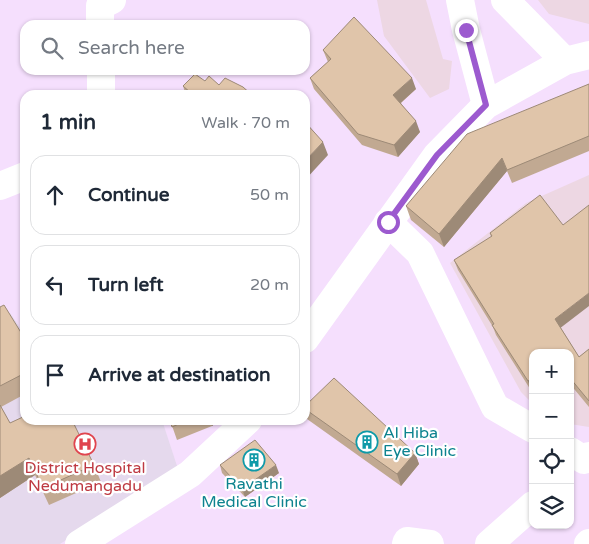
<!DOCTYPE html>
<meta charset="utf-8">
<style>
body{margin:0;font-family:"Varela Round",sans-serif;background:#f2f2f3;color:#1f2937}
.controls{position:absolute;right:15px;bottom:15px;display:grid;overflow:hidden;border-radius:10px;box-shadow:0 1px 4px #0004}
.controls button{width:45px;height:45px;display:grid;place-items:center;padding:0;border:0;border-bottom:1px solid #e0e1e3;background:#fff;color:#1f2937;font:25px sans-serif}
.stop{position:absolute;width:15px;height:15px;margin:-11px;border:4px solid #9c5acf;border-radius:50%;background:#fff}
.stop.end{background:#9c5acf;border-color:#fff;box-shadow:0 1px 5px #0008}
.list{margin:0;padding:0;list-style:none}
h2{display:flex;justify-content:space-between;align-items:center;height:65px;margin:0;padding:0 20px;font-size:21px}
h2 small{font-size:16px;font-weight:400;color:#747a83}
.list li{display:grid;grid-template-columns:32px 1fr auto;gap:15px;align-items:center;box-sizing:border-box;height:80px;margin:0 10px 10px;padding:0 10px;border:1px solid #e0e1e3;border-radius:15px}
.list b{display:block;font-size:19px;white-space:nowrap}
.list em{font-size:16px;font-style:normal;color:#747a83}
.icon{flex:none;width:28px;height:28px;fill:none;stroke:currentColor;stroke-width:2;stroke-linecap:round;stroke-linejoin:round}
.map{position:relative;flex:none;width:589px;height:544px;overflow:hidden}
.search{position:absolute;background:#fff;box-shadow:0 1px 4px #0004;left:20px;top:20px;width:290px;height:55px;display:flex;align-items:center;gap:12px;box-sizing:border-box;padding:0 18px;border-radius:15px;color:#747a83;font-size:19px}
.panel{position:absolute;background:#fff;box-shadow:0 1px 4px #0004;left:20px;top:90px;width:290px;height:335px;border-radius:15px}
.map>svg:first-child{display:block}
</style>
<div class="map">
<svg width="589" height="544" viewBox="0 0 589 544">
<rect width="100%" height="100%" fill="#f5dffd"/>
<!-- commercial -->
<path fill="#edd7e3" d="M 377,0 L 426,0 L 443,59 L 452,61 L 449,89 L 430,98 L 384,36 Z
M 538,0 L 589,0 L 589,24 L 549,14 Z
M 589,175 L 589,427 L 570,424 L 570,353 L 533,353 L 533,404 L 521,392 L 450,263 L 526,203 Z"/>
<!-- medical -->
<path fill="#e5d9ed" d="M 10,313 L 25,335 L 25,420 L 162,420 L 178,469 L 60,544 L 0,544 L 0,320 Z"/>
<g fill="none" stroke-linecap="round" stroke-linejoin="round">
<!-- minor -->
<path stroke="#fff" stroke-width="28" d="M 100,25 L 100,6 L 112,0
M 101,70 L 101,95
M 0,186 L 25,176
M 388,222 L 420,253 L 495,407 L 533,429
M 570,451 L 584,460 L 589,456
M 406,544 L 407,541 L 430,544
M 489,544 L 533,505
M 588,544 L 589,543"/>
<!-- major -->
<path stroke="#fff" stroke-width="28" d="M 460,0 L 466,30 L 486,105
M 505,0 L 565,61
M 305,339 L 437,155 L 486,105 L 565,61 L 589,55
M 79,544 L 190,474 L 248,420"/>
</g>
<!-- wall -->
<path fill="#c1a992" d="M 323,50 L 416,89 L 401,103 L 420,132 L 398,157 L 362,145 L 314,89 L 310,78 L 328,62 Z
M 205,81 L 219,85 L 252,95 L 186,95 L 183,86 Z
M 589,84 L 589,151 L 512,183 L 507,171 L 444,247 L 411,220 L 406,206 Z
M 563,225 L 561,328 L 579,357 L 589,349 L 589,407 L 570,384 L 570,353 L 533,353 L 532,392 L 496,335 L 493,327 L 458,270 L 454,260 L 491,237 L 490,233 Z
M 0,307 L 25,339 L 25,394 L 1,407 L 10,423 L 94,465 L 101,482 L 49,505 L 35,475 L 0,498 Z
M 305,406 L 415,453 L 419,464 L 401,486 L 307,419 L 305,414 Z
M 170,420 L 219,420 L 212,426 L 177,440 Z
M 220,465 L 279,473 L 245,497 L 222,473 Z"/>
<!-- shaded-wall -->
<path fill="#9d8a77" d="M 412,78 L 416,89 L 397,106 L 393,95 Z
M 416,121 L 420,132 L 398,157 L 394,145 Z
M 323,142 L 328,155 L 305,180 L 305,161 Z
M 502,158 L 507,171 L 444,247 L 439,234 Z
M 589,293 L 589,306 L 559,329 L 555,319 Z
M 533,378 L 533,391 L 532,392 L 528,381 Z
M 210,420 L 219,420 L 212,426 Z
M 415,453 L 419,464 L 401,486 L 397,474 Z
M 29,458 L 35,475 L 0,498 L 0,476 Z
M 276,465 L 279,473 L 245,497 L 242,489 Z"/>
<!-- building -->
<path fill="#e0c5aa" stroke="#9d8a77" d="M 354,17 L 412,78 L 393,95 L 416,121 L 394,145 L 358,134 L 310,78 L 331,59 L 323,50 Z
M 195,74 L 205,81 L 209,76 L 219,85 L 225,78 L 243,87 L 252,95 L 189,95 L 191,93 L 183,86 Z
M 589,84 L 589,136 L 507,170 L 502,158 L 439,234 L 406,206 L 467,134 Z
M 305,122 L 323,142 L 305,161 Z
M 540,195 L 563,225 L 589,205 L 589,293 L 555,319 L 579,357 L 589,349 L 589,401 L 570,378 L 570,353 L 533,353 L 533,378 L 528,381 L 492,325 L 494,324 L 454,260 L 492,236 L 490,233 Z
M 4,305 L 25,339 L 25,373 L 0,386 L 0,307 Z
M 334,378 L 415,453 L 397,474 L 305,409 L 305,406 Z
M 0,405 L 10,423 L 25,416 L 25,420 L 72,420 L 94,465 L 43,488 L 29,458 L 0,476 Z
M 170,420 L 187,420 L 172,427 Z
M 255,440 L 276,465 L 242,489 L 220,465 Z"/>
<g fill="none" stroke-linecap="round" stroke-linejoin="round">
<!-- route -->
<path stroke="#9c5acf" stroke-width="6" d="M 388,222 L 437,155 L 486,105 L 466,30"/>
</g>
<!-- icons -->
<defs>
<g id="building-ring" transform="scale(1.125)"><circle r="9.5" fill="#fff" stroke="#0f9aa8" stroke-width="1.5"/><path d="M-4-6H4V6H1V3H-1V6H-4ZM-2.5-4.3h1.7v1.8h-1.7ZM.8-4.3h1.7v1.8H.8ZM-2.5-1h1.7V.8h-1.7ZM.8-1h1.7V.8H.8Z" fill="#0f9aa8"/></g>
<g id="hospital-ring" transform="scale(1.125)"><circle r="9.5" fill="#fff" stroke="#e0444e" stroke-width="1.5"/><path d="M-5-5h3v3.5h4V-5h3V5h-3V1.5h-4V5h-3Z" fill="#e0444e"/></g>
</defs>
<g fill-rule="evenodd">
<use href="#building-ring" x="367" y="442"/>
<use href="#hospital-ring" x="85" y="444"/>
<use href="#building-ring" x="254" y="460"/>
</g>
<g text-anchor="middle" dominant-baseline="central" stroke-width="4.5" stroke-linejoin="round" paint-order="stroke">
<!-- culture labels -->
<g font-size="16" fill="#0d838f" stroke="#fff" text-anchor="start">
<text x="383" y="433">Al Hiba<tspan x="383" dy="18">Eye Clinic</tspan></text>
<text x="254" y="484" text-anchor="middle">Ravathi<tspan x="254" dy="18">Medical Clinic</tspan></text>
</g>
<!-- health labels -->
<g font-size="16" fill="#be3a42" stroke="#fff">
<text x="85" y="468">District Hospital<tspan x="85" dy="18">Nedumangadu</tspan></text>
</g>
</g>
</svg>
<div class="controls">
<button>+</button>
<button>−</button>
<button><svg class="icon" aria-label="locate" viewBox="0 0 24 24"><circle cx="12" cy="12" r="6"/><path d="M12 2v4M12 18v4M2 12h4M18 12h4"/></svg></button>
<button><svg class="icon" aria-label="layers" viewBox="0 0 24 24"><path d="M12 4l9 5-9 5-9-5zM3 14l9 5 9-5"/></svg></button>
</div>
<div class="stop" style="left:388px;top:222px"></div>
<div class="stop end" style="left:466px;top:30px"></div>
<div class="search"><svg class="icon" aria-label="search" viewBox="0 0 24 24"><circle cx="10" cy="10" r="6"/><path d="M15 15l6 6"/></svg>Search here</div>
<section class="panel">
<h2>1 min<small>Walk · 70 m</small></h2>
<ul class="list">
<li><svg class="icon" aria-label="ahead" viewBox="0 0 24 24"><path d="M12 20V5M6 11l6-6 6 6"/></svg><div><b>Continue</b></div><em>50 m</em></li>
<li><svg class="icon" aria-label="left" viewBox="0 0 24 24"><path d="M17 20v-9H6M10 6l-5 5 5 5"/></svg><div><b>Turn left</b></div><em>20 m</em></li>
<li><svg class="icon" aria-label="arrive" viewBox="0 0 24 24"><path d="M6 21V4h12l-3 4 3 4H6"/></svg><div><b>Arrive at destination</b></div></li>
</ul>
</section>
</div>
